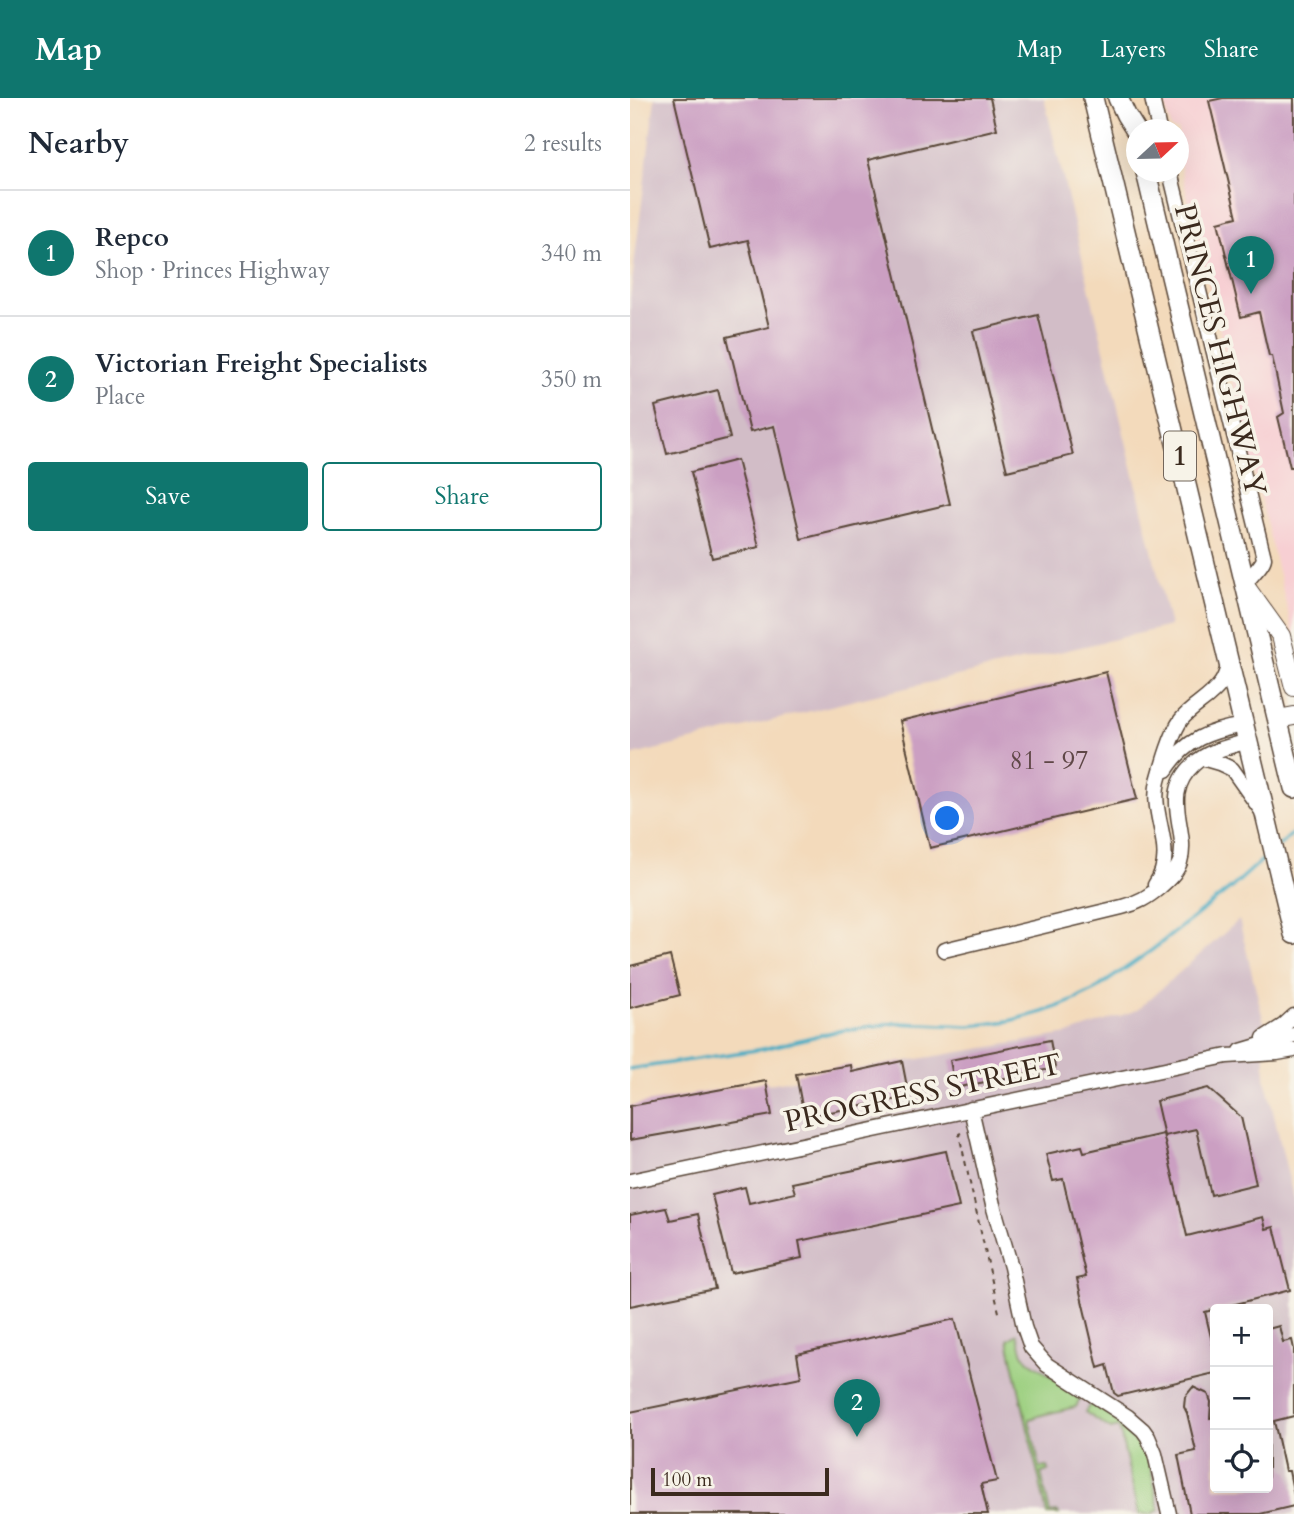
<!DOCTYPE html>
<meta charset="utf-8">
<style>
body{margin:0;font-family:Cardo,serif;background:#f2f2f3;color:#1f2937}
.controls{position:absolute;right:21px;bottom:21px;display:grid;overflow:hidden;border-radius:7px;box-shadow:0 7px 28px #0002}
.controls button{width:63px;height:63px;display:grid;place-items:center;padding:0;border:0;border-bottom:2px solid #e0e1e3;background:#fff;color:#1f2937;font:35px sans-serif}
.compass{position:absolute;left:496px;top:21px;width:63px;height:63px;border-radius:50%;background:#fff;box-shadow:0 7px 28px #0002;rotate:68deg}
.scale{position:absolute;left:21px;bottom:18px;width:178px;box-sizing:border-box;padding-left:7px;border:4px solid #3b2a1e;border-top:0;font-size:19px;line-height:24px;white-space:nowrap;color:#3b2a1e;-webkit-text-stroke:5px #f7f3e8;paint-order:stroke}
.you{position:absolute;left:318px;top:721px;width:24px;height:24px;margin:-18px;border:5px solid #fff;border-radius:50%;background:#1a73e8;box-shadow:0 0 0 10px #1a73e833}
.badge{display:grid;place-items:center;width:46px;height:46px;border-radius:50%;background:#0f766e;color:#fff;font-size:23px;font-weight:700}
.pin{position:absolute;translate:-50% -58px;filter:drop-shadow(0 2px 4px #0008)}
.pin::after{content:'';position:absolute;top:37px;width:24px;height:21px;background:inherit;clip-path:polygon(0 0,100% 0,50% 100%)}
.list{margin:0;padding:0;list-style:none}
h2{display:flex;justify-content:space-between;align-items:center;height:91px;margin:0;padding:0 28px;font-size:30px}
h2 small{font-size:23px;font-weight:400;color:#747a83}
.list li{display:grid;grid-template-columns:46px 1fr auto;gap:21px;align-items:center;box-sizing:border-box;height:126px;padding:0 28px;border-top:2px solid #e0e1e3}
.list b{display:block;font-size:26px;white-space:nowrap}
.list p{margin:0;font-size:23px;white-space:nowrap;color:#747a83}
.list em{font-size:23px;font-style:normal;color:#747a83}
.actions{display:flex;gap:14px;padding:21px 28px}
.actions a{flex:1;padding:16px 0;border:2px solid #0f766e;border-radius:7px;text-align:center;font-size:24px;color:#0f766e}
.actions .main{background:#0f766e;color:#fff}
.icon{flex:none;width:38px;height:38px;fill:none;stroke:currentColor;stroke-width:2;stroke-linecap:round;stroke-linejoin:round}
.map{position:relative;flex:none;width:664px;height:1416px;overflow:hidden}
header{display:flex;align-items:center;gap:42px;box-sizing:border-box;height:98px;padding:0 35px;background:#0f766e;color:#fff}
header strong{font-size:33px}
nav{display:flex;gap:38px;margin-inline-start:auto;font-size:24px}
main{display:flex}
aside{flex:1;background:#fff}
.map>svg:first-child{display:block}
</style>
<header>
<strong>Map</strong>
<nav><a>Map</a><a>Layers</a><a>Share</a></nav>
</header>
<main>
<aside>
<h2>Nearby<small>2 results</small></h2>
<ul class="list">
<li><span class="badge">1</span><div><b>Repco</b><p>Shop · Princes Highway</p></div><em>340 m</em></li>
<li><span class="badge">2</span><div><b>Victorian Freight Specialists</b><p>Place</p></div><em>350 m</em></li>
</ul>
<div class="actions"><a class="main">Save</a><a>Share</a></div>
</aside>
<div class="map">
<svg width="664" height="1416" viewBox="0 0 664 1416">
<rect width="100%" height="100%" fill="#f7f3e8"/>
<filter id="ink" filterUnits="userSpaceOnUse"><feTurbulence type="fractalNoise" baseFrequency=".0143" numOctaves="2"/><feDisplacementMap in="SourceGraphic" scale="14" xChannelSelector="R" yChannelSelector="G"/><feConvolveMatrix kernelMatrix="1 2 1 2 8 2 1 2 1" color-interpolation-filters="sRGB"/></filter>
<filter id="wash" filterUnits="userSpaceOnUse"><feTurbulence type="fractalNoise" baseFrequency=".00686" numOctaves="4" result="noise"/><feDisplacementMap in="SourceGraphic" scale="28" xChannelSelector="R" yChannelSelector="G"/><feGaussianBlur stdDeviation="1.57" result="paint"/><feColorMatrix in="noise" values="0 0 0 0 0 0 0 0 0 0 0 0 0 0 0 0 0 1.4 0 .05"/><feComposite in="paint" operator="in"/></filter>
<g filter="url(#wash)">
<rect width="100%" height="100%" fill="#f3dabb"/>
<!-- built -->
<path fill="#f7cfd3" d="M 533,0 L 664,0 L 664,539 L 549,63 L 548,32 L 541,31 Z"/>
<!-- industrial -->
<path fill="#d2bdc7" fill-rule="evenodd" d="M 25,0 L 414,0 L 540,528 L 229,601 L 0,658 L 0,200 Z
M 609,822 L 634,925 L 635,979 L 664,1103 L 664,1416 L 0,1416 L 0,1009 L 438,936 L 507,912 ZM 585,1211 L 638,1211 L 638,1390 L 585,1390 Z"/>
<!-- green -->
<path fill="#9bcf7f" stroke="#6b7c4e" stroke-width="2" d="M 387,1236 L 393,1256 L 398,1262 L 451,1299 L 446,1309 L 408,1318 L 407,1319 L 399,1321 L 410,1370 L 418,1369 L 419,1373 L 411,1375 L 420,1415 L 428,1414 L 429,1416 L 417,1416 L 378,1242 Z
M 461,1305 C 473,1312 489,1319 499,1329 C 521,1351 523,1384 529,1413 L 523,1414 L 523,1416 L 509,1416 L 489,1329 L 481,1331 L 455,1314 Z"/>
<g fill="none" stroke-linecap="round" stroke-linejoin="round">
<!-- stream -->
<path stroke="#43abc3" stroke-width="3.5" d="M 650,747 L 664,734
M 0,971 L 133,951 L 203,934 L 266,925 L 340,928 L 379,923 L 413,914 L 440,904 L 463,893 L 522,852 L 601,790 L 639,756"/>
</g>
<g id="blocks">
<!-- building -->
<path fill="#cb9fc2" d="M 44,0 L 360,0 L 367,31 L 238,62 L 320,406 L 171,441 L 144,328 L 120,334 L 97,239 L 139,229 L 118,142 L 80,151 Z
M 593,0 L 664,0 L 664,369 L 660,369 L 648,319 L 654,315 L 642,258 L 639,258 L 629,214 L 611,219 L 588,124 L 607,119 L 579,3 Z
M 408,217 L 443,357 L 377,373 L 343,233 Z
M 88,292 L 100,340 L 37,356 L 25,308 Z
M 107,362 L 129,449 L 82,460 L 61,374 Z
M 476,574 L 507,701 L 300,750 L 270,623 Z
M 40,858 L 50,897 L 0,910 L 0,868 Z
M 420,942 L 425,970 L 325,990 L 320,962 Z
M 272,963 L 279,999 L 174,1019 L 166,976 L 221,967 L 222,974 Z
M 136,983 L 142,1017 L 0,1042 L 0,1008 Z
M 578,990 L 611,1019 L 626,1086 L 581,1097 L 566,1031 L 534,1038 L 526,1003 Z
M 533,1036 L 557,1138 L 633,1119 L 636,1131 L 644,1129 L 660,1192 L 575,1214 L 585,1256 L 585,1275 L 488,1298 L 484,1295 L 477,1267 L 468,1270 L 447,1181 L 456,1179 L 433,1081 L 423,1083 L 416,1056 L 452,1048 L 454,1054 Z
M 316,1053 L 329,1109 L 169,1143 L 172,1160 L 101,1175 L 82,1097 L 115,1089 L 119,1105 L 165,1095 L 162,1085 Z
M 36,1110 L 40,1122 L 68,1116 L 85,1191 L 0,1208 L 0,1117 Z
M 325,1221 L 367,1383 L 351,1386 L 358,1416 L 0,1416 L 0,1314 L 171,1279 L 167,1256 Z
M 649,1228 L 653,1244 L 662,1242 L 664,1251 L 664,1318 L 644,1323 L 655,1373 L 659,1373 L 664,1397 L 664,1408 L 630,1416 L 560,1416 L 548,1357 L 566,1353 L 557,1315 L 554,1309 L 555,1299 L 563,1289 L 578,1296 L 581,1304 L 580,1320 L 585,1319 L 585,1390 L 638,1390 L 638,1231 Z"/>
</g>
</g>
<g filter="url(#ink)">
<use href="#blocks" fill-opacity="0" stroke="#574436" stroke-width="2"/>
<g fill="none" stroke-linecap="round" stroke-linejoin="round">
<!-- minor casing -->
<g stroke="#574436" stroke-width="17">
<path id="minor" d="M 522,0 L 529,32
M 540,74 L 634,460 C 633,467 620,478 615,486
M 572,660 L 589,665 L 602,671 L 631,712
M 536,672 C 556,641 579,633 614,627
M 525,787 C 549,752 519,720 528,683 C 533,665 541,636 551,622 C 562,608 581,600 591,585 C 595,580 597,572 599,565
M 314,852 L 492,809 C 508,805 518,799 530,789 C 538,782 546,775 550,764 C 560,732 529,698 564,666 C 579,652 599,649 618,643
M 634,940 L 653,928 L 664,918
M 611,953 L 664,937
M 341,1011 L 363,1107 L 381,1169 L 394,1229 L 401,1249 L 417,1267 L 498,1319 L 513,1332 L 518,1339 L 525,1356 L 539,1416
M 0,1083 L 597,958 L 647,955 L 664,952"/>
</g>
<!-- major casing -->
<g stroke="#574436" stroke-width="20">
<path id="major" d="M 618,492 L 651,538 L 664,589
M 648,621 L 664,618"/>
</g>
<!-- highway casing -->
<g stroke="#574436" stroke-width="22">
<path id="highway" d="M 463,0 L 664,836
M 488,0 L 496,17 L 506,33
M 516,74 L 664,690"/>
</g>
<!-- path -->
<path stroke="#574436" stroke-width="2" stroke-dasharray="5 5" stroke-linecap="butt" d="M 331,1035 L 329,1036 L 370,1219"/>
<!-- minor -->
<use href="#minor" stroke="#fff" stroke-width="14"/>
<!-- major -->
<use href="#major" stroke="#fff" stroke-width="18"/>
<!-- highway -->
<use href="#highway" stroke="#fff" stroke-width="19"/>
</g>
</g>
<g text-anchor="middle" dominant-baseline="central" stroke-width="7" stroke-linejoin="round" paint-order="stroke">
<!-- number labels -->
<g font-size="26" fill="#5f4747">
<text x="419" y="662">81 - 97</text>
</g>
<!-- shield labels -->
<rect fill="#f7f3e8" stroke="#73665b" stroke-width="2" x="534" y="333.5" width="32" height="49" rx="5"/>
<g font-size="28" font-weight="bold" fill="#3b2a1e">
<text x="550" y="358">1</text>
</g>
<!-- street labels -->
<g font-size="30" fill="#3b2a1e" stroke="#f7f3e8">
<text transform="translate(590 252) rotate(76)">PRINCES HIGHWAY</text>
<text transform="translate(293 995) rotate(-12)">PROGRESS STREET</text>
</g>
</g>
</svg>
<div class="controls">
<button>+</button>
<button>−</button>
<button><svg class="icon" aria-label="locate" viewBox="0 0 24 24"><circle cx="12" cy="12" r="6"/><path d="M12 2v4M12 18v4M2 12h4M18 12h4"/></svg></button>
</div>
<svg class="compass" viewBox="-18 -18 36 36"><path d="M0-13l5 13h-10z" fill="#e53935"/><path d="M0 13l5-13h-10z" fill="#747a83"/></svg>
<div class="scale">100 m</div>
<div class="you"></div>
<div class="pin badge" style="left:621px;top:196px">1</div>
<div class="pin badge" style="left:227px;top:1339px">2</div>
</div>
</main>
